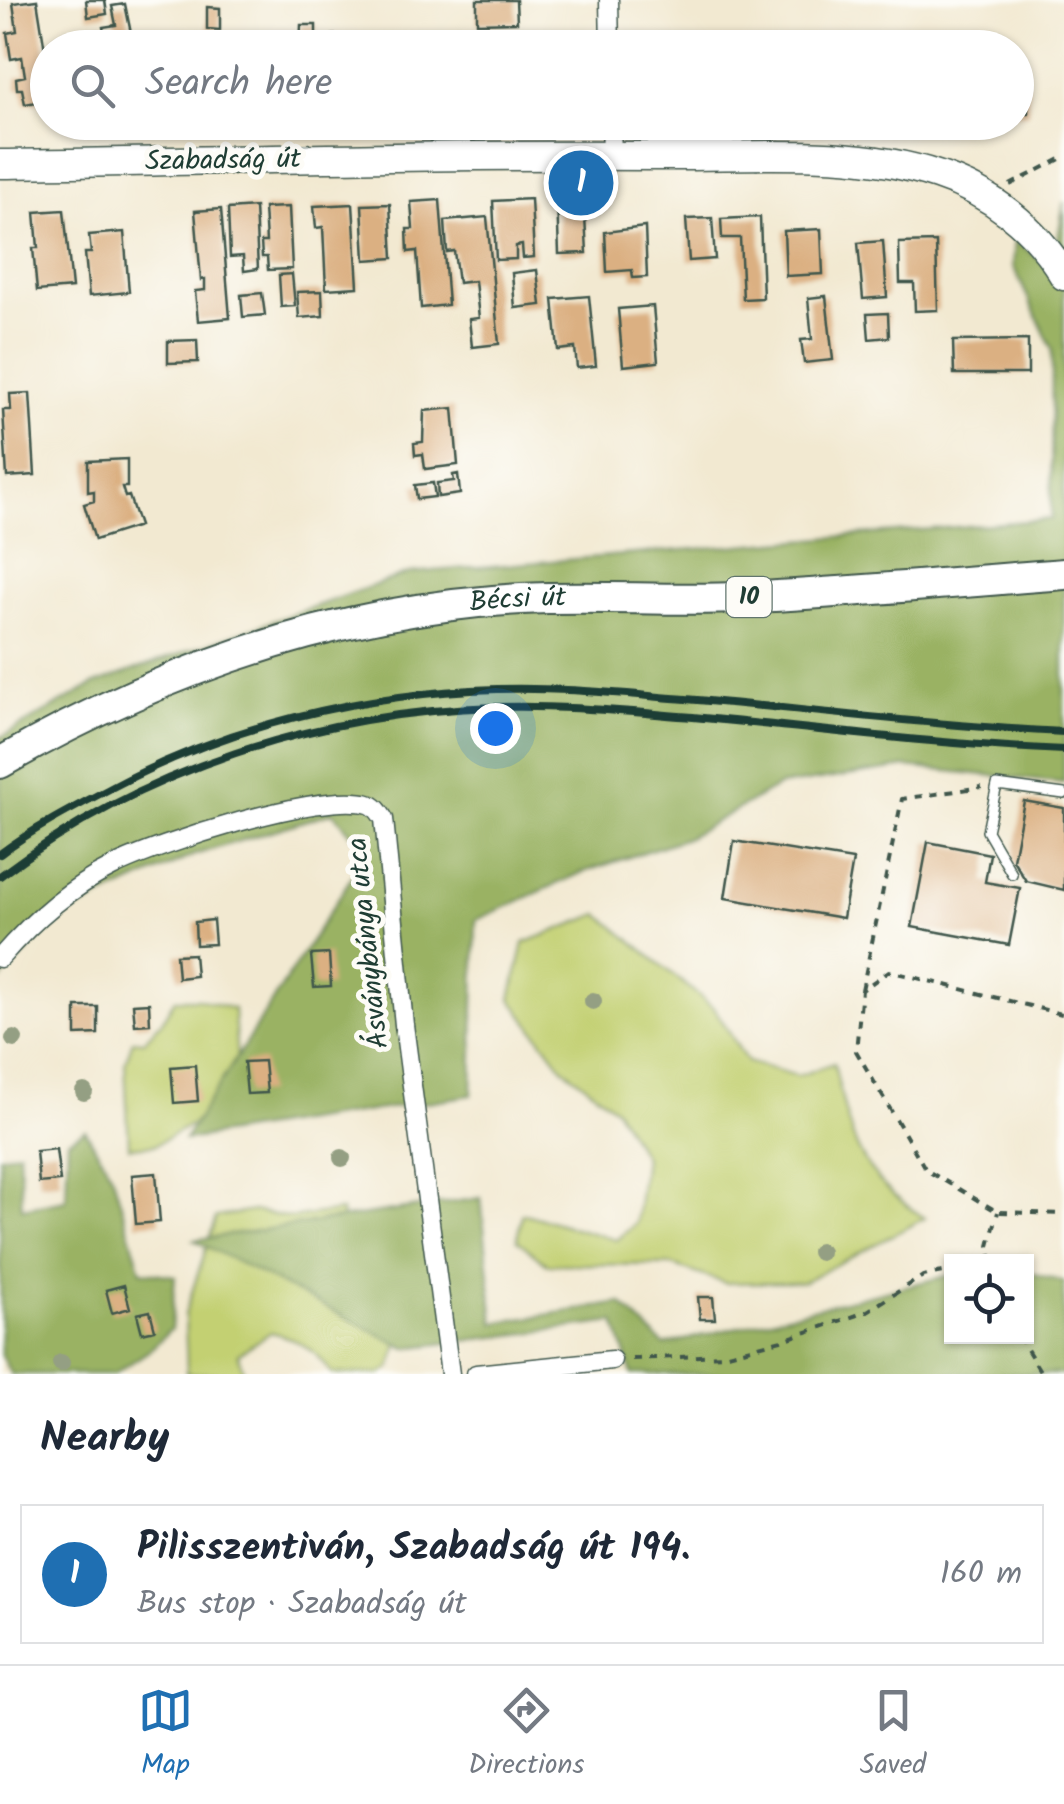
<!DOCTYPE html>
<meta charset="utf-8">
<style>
body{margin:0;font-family:Kalam,sans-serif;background:#f6f6f7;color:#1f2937}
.controls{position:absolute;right:30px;bottom:30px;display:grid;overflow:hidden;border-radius:0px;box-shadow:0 2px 8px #0004}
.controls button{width:90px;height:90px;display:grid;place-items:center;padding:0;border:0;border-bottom:2px solid #e0e1e3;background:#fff;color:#1f2937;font:50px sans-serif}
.you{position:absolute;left:495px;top:728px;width:35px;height:35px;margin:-25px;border:8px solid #fff;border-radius:50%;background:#1a73e8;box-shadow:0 0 0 15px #1a73e833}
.badge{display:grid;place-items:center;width:65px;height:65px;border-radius:50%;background:#1f6fb2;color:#fff;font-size:32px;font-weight:700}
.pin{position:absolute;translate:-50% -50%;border:5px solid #fff;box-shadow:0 2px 10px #0006}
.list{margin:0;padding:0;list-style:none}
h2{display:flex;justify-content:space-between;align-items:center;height:130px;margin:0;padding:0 40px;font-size:42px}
h2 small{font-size:32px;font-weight:400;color:#747a83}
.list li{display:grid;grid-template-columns:65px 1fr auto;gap:30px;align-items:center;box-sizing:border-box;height:140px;margin:0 20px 20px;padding:0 20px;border:2px solid #e0e1e3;border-radius:0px}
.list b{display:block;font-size:38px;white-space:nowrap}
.list p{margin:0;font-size:32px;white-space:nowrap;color:#747a83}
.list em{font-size:32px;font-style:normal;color:#747a83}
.icon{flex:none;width:55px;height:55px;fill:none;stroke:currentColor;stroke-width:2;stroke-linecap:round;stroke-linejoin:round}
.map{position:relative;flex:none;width:1064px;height:1374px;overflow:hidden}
.search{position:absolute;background:#fff;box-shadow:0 2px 8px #0004;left:30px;right:30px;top:30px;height:110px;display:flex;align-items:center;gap:25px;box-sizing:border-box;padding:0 35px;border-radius:55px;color:#747a83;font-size:38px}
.sheet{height:290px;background:#fff}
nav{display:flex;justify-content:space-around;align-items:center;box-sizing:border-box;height:140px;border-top:2px solid #e0e1e3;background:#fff;font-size:28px;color:#747a83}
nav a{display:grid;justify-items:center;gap:5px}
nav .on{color:#1f6fb2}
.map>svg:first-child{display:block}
</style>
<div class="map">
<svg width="1064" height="1374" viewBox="0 0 1064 1374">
<rect width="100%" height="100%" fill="#fdfcf7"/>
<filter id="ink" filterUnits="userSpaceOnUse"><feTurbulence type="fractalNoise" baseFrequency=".01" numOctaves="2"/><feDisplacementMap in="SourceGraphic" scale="20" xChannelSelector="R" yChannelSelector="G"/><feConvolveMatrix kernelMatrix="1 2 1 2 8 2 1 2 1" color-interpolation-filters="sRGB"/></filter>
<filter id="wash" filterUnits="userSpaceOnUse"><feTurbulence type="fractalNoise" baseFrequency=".0048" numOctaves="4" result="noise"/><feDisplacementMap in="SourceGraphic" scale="40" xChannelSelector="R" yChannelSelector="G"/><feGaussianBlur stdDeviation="2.25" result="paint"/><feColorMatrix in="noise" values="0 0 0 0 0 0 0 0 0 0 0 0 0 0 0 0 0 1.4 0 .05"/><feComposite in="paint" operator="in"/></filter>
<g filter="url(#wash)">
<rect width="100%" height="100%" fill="#f2e9d1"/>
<!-- green -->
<path fill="#c3d072" stroke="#718653" stroke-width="2.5" d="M 599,914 L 715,1009 L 747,1062 L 798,1076 L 834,1063 C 850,1138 857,1175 925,1218 L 803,1282 L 725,1283 L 672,1265 L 547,1264 L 517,1240 L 522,1213 L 617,1240 L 636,1223 L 644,1157 L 615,1108 L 562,1067 L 511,999 L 524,943 Z
M 175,999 L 199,999 L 234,1009 L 239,1097 L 155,1145 L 129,1147 L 125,1063 L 133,1040 L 144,1041 L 162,1021 Z
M 253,1211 L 291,1218 L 341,1211 L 348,1261 L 399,1341 L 391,1368 L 381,1374 L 332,1374 C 316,1351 299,1339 271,1332 L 238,1354 L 244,1374 L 187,1374 L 185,1314 L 216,1217 Z"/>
<!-- forest -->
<path fill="#9ab264" stroke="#5c784c" stroke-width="2.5" d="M 1064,202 L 1064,783 L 906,767 L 779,786 L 686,838 L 581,873 L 476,920 L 472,1095 L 184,1140 L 367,853 L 333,812 L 194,855 L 58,917 L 0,981 L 0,738 L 95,684 L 409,573 L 1051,519 L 1052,349 L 1013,266 L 1015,240 L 1053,270 Z
M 85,1130 L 113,1177 L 141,1271 L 175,1276 L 171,1329 L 150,1350 L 114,1374 L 11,1374 L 1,1356 L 0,1156 L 19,1151 L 22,1208 L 66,1200 L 68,1140 Z
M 481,1198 L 494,1323 L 621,1303 L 664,1345 L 951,1275 L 952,1336 L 1026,1336 L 1027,1272 L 1064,1282 L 1064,1374 L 632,1374 L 615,1322 L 406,1348 L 194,1240 Z"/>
<g id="blocks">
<!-- building -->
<path fill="#dbb082" d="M 37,0 L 48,69 L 48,100 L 25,104 L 22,89 L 17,89 L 16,78 L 25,76 L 22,57 L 11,59 L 7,33 L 17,31 L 13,3 Z
M 86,0 L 105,0 L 107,14 L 88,17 Z
M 477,0 L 516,0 L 517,22 L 477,23 Z
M 125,4 L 134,48 L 107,48 L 103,27 L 116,25 L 112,6 Z
M 207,7 L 220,8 L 220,30 L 207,29 Z
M 301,25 L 316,25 L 316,48 L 300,48 Z
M 522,30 L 539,30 L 540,48 L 522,48 Z
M 333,35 L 375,35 L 375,48 L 333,48 Z
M 592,35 L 593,48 L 557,48 L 557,37 Z
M 1016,83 L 1028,83 L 1028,113 L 1016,114 Z
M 584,198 L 587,253 L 559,254 L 557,199 Z
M 531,199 L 534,257 L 523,258 L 522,245 L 516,246 L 516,259 L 496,260 L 493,201 Z
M 440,200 L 448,305 L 421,308 L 417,251 L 408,252 L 407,229 L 413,229 L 411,202 Z
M 353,204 L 358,287 L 326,289 L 323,227 L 316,228 L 314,206 Z
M 390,204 L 393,258 L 365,260 L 362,205 Z
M 255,207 L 258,269 L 244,271 L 243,256 L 230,257 L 228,209 Z
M 289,207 L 292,269 L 268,270 L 267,257 L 262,257 L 261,242 L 266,242 L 264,208 Z
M 221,209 L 230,318 L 198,321 L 195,291 L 205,290 L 205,279 L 201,280 L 195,211 Z
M 64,210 L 72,288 L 37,291 L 33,248 L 38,248 L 35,212 Z
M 487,217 L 499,344 L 472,347 L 469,319 L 479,318 L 475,281 L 458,283 L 454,251 L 447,252 L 445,221 Z
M 760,217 L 763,298 L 743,299 L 740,238 L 722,238 L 721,219 Z
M 712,218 L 715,259 L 689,261 L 686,219 Z
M 645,227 L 647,277 L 633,278 L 632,270 L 607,272 L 605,232 Z
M 821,229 L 823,274 L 786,276 L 784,231 Z
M 124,232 L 129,292 L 89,296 L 85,253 L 91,253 L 89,235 Z
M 883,241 L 887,297 L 863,299 L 858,243 Z
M 936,242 L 938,310 L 915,311 L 914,283 L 900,283 L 899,243 Z
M 537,270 L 541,305 L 515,308 L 512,273 Z
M 292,274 L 295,306 L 281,307 L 279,275 Z
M 322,291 L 323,316 L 299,318 L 297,292 Z
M 262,293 L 265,315 L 243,317 L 241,295 Z
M 589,296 L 596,366 L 577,368 L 575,348 L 558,350 L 553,299 Z
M 826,296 L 833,360 L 804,363 L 801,340 L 812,339 L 808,298 Z
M 653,306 L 658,362 L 623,366 L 618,309 Z
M 888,313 L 889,337 L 869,339 L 867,314 Z
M 197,340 L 198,362 L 168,363 L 168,341 Z
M 1028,340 L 1028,374 L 954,374 L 953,341 Z
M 30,393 L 35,475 L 7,477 L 3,410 L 11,410 L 10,394 Z
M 453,408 L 458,465 L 425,469 L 423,454 L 415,455 L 414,443 L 423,442 L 424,411 Z
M 127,459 L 127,487 L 122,487 L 125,497 L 129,496 L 139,526 L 95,540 L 84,504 L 94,501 L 94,491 L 88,492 L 88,461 Z
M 458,474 L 460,494 L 438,497 L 437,483 L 454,481 L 453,475 Z
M 433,483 L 435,497 L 417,499 L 415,485 Z
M 1024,801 L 1064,808 L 1064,890 L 1026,881 L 1013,860 Z
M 734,841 L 853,860 L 843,918 L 725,898 Z
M 928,842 L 990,854 L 985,882 L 1020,888 L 1009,945 L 912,927 Z
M 213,920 L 215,944 L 196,945 L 195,922 Z
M 194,954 L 196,976 L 178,978 L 176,955 Z
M 329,954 L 331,986 L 314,987 L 311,955 Z
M 149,1003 L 150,1024 L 135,1025 L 133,1004 Z
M 76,1007 L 98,1007 L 98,1034 L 76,1035 Z
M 264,1061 L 267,1093 L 247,1094 L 244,1062 Z
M 195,1065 L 198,1101 L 174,1103 L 171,1067 Z
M 56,1149 L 60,1181 L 39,1183 L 36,1151 Z
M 156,1173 L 160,1222 L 136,1224 L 132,1175 Z
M 124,1285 L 130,1308 L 112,1313 L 106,1290 Z
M 698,1297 L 713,1297 L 715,1319 L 700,1319 Z
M 150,1311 L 155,1330 L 142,1333 L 137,1314 Z"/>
</g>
</g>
<g filter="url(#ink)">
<use href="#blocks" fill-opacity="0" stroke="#3f574c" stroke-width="2.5"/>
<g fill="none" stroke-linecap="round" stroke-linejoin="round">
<!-- service casing -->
<g stroke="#3f574c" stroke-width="12">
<path id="service" d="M 1012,874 L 987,831 L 997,785 L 1064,794"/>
</g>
<!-- minor casing -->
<g stroke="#3f574c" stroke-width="21">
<path id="minor" d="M 609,0 L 610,48
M 611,122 L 612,156
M 0,958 C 32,921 67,889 112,867 C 159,844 320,790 369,804 C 376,806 380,813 384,819 L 404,1025 L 450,1374
M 476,1374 L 612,1360"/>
</g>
<!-- secondary casing -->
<g stroke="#3f574c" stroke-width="31">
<path id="secondary" d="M 0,164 C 219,161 439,154 659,156 C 749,157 850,146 937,175 C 990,192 1037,228 1064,276"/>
</g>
<!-- primary casing -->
<g stroke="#3f574c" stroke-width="34">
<g id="primary">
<path id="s1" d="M 0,763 C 160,671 335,609 521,599 C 594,595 667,601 740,598 C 848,593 956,582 1064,574"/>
</g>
</g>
<!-- path -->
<path stroke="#3f574c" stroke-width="4" stroke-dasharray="8 8" stroke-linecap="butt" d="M 1010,185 L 1064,157
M 862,990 L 902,799 L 982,787
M 1062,1014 L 889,971 L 862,990 L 856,1051 L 926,1170 L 998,1212 L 1064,1214
M 992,1262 L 989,1246 L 998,1212
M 1019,1336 L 1040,1371 L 1046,1374
M 632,1359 L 724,1355 L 789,1338 L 866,1312 L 923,1276 L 952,1270"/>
<!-- service -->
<use href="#service" stroke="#fff" stroke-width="9"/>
<!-- minor -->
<use href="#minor" stroke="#fff" stroke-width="18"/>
<!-- secondary -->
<use href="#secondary" stroke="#fff" stroke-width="28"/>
<!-- primary -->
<use href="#primary" stroke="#fff" stroke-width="30"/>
<!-- rail -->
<path stroke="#1f3d34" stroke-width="8" d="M 0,854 C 34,828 73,808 111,788 C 229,725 363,693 497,689 C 560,687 623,694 686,699 C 812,710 938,726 1064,732
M 0,876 C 142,769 319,712 496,707 C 562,705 628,712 693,717 C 817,729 940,745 1064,750"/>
</g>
<!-- trees -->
<g fill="#949f83">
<circle cx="593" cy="1001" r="9"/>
<circle cx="14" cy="1039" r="9"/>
<circle cx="84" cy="1092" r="9"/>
<circle cx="342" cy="1158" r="9"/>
<circle cx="820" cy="1252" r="9"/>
<circle cx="61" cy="1363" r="9"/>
</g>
</g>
<g text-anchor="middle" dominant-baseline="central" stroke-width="10" stroke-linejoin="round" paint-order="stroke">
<!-- shield labels -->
<rect fill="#fdfcf7" stroke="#62766e" stroke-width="2.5" x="726.5" y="577" width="45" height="40" rx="8"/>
<g font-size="25" font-weight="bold" fill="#1f3d34">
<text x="749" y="597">10</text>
</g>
<!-- street labels -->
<g font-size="28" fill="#1f3d34" stroke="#fdfcf7">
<text transform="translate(223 161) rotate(-1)">Szabadság út</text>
<text stroke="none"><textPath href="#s1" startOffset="548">Bécsi út</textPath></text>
<text transform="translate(369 943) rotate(-96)">Ásványbánya utca</text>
</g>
</g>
</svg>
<div class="controls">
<button><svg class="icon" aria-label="locate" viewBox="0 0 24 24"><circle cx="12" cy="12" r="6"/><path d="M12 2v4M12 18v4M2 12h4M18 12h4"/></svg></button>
</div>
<div class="you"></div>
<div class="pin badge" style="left:581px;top:183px">1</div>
<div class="search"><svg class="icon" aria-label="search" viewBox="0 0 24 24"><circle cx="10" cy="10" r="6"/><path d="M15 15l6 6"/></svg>Search here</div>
</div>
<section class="sheet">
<h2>Nearby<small></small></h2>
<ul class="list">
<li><span class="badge">1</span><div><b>Pilisszentiván, Szabadság út 194.</b><p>Bus stop · Szabadság út</p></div><em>160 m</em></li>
</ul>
</section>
<nav>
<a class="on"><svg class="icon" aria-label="map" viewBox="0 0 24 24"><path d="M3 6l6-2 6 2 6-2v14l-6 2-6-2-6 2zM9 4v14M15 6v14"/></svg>Map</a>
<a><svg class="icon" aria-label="directions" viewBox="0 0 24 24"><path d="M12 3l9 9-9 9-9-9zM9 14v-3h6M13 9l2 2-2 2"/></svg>Directions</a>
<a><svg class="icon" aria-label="saved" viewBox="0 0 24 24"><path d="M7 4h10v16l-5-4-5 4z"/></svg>Saved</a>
</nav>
